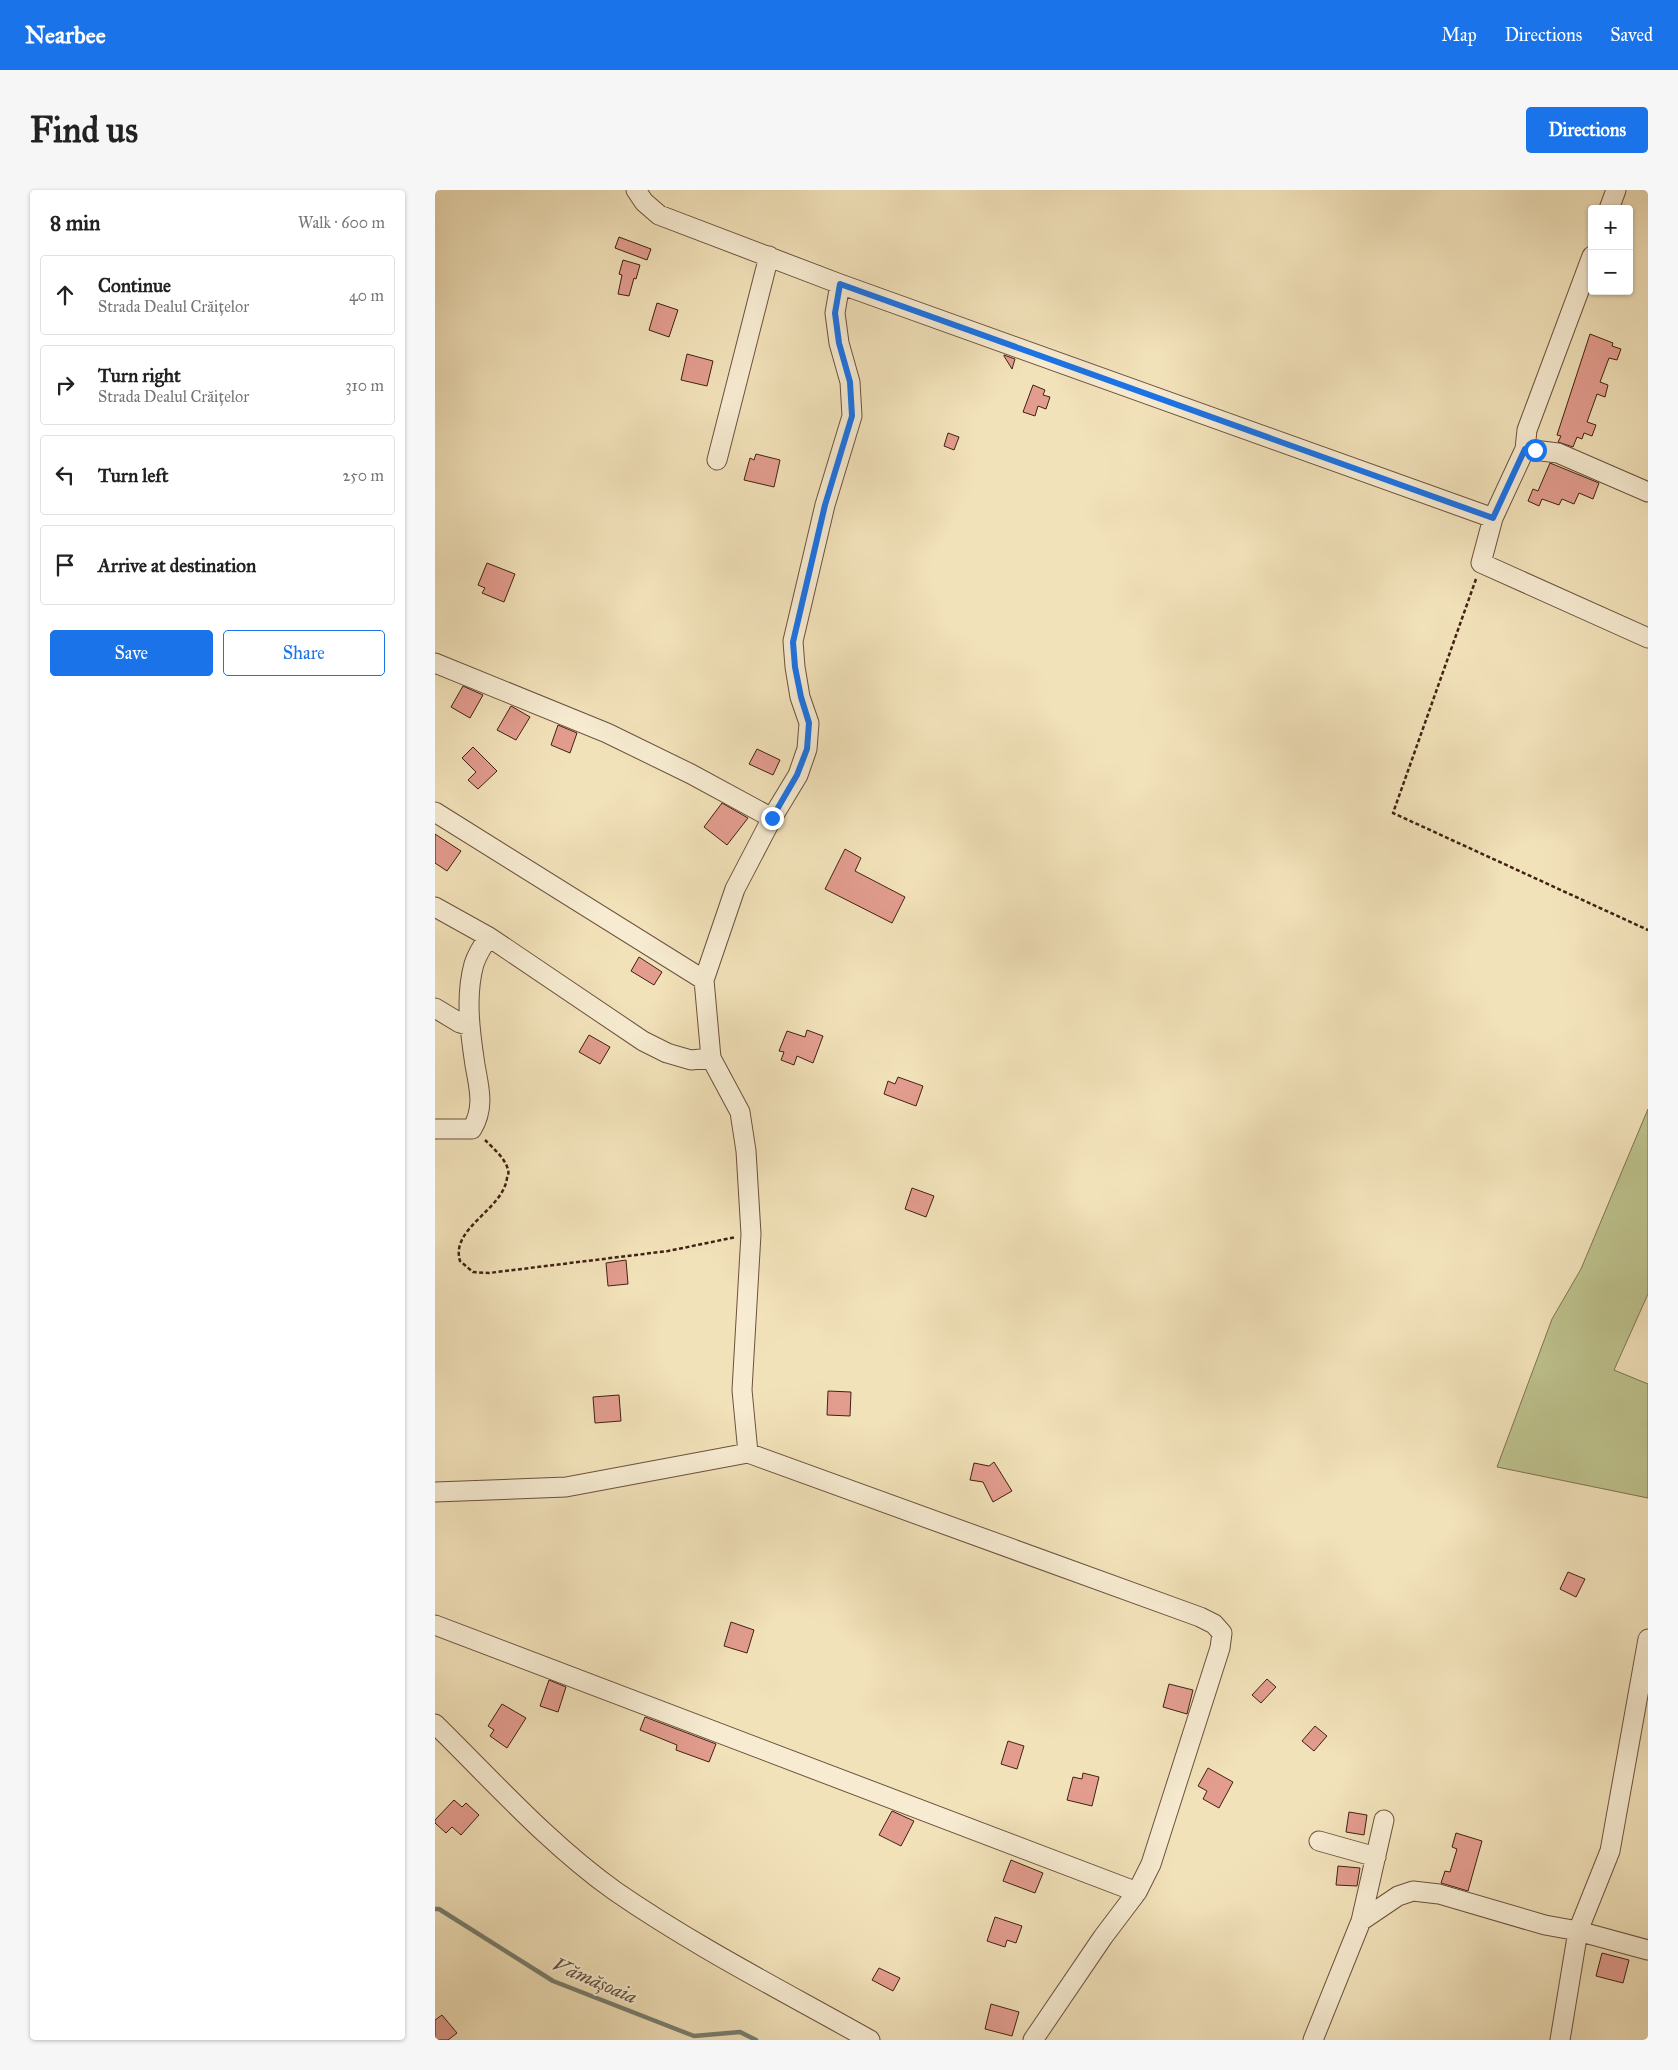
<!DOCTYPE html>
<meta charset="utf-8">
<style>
body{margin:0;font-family:"IM FELL Great Primer",serif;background:#f6f6f6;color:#222}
.controls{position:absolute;right:15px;top:15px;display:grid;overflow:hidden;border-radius:5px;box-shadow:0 1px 4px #0004}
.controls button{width:45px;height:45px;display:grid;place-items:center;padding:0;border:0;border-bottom:1px solid #e0e0e0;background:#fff;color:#222;font:25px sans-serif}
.stop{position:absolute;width:15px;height:15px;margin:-11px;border:4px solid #1a73e8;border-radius:50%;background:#fff}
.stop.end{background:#1a73e8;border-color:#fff;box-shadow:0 1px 5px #0008}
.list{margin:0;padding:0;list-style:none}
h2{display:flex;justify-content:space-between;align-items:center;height:65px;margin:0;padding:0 20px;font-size:21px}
h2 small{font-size:16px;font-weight:400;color:#767676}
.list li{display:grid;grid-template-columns:32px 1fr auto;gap:15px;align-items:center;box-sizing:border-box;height:80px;margin:0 10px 10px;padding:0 10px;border:1px solid #e0e0e0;border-radius:5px}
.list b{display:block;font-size:19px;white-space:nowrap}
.list p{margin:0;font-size:16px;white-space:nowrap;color:#767676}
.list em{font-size:16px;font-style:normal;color:#767676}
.actions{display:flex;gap:10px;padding:15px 20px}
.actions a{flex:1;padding:11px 0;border:1px solid #1a73e8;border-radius:5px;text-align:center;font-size:18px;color:#1a73e8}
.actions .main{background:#1a73e8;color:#fff}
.icon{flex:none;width:28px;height:28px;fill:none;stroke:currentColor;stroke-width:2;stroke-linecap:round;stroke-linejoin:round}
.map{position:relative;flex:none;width:1213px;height:1850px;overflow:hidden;border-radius:5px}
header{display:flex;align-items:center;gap:30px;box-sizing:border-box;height:70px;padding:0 25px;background:#1a73e8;color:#fff}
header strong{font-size:24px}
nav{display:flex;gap:28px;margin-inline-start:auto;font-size:18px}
.intro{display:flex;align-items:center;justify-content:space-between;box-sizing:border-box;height:120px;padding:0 30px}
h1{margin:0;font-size:35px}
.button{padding:12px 22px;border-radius:5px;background:#1a73e8;color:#fff;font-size:18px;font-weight:700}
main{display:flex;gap:30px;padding:0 30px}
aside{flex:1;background:#fff;border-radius:5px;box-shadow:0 1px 4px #0004}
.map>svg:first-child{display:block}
</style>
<header>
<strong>Nearbee</strong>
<nav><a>Map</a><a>Directions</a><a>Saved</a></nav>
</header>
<div class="intro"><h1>Find us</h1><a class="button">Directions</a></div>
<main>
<aside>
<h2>8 min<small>Walk · 600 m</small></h2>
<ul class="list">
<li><svg class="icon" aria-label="ahead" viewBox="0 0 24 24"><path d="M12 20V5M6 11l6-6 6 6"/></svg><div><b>Continue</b><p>Strada Dealul Crăițelor</p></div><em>40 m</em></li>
<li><svg class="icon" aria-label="right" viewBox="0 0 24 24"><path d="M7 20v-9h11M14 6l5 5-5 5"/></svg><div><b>Turn right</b><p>Strada Dealul Crăițelor</p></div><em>310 m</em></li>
<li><svg class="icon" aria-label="left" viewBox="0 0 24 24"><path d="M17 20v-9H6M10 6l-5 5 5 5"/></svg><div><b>Turn left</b></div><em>250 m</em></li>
<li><svg class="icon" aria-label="arrive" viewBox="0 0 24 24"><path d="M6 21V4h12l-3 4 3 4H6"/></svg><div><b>Arrive at destination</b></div></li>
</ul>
<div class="actions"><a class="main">Save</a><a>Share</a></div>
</aside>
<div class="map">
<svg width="1213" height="1850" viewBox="0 0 1213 1850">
<rect width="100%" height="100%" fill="#f2e2ba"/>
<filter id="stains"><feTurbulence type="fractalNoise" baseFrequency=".004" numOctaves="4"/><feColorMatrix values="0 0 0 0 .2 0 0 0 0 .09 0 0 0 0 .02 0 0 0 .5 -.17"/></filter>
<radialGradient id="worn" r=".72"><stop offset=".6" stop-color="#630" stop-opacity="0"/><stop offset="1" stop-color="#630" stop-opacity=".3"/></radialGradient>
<!-- grass -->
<path fill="#bdc28d" stroke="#7f7250" d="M 1213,919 L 1213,1104 L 1179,1180 L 1213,1194 L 1213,1308 L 1062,1277 L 1117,1129 L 1146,1079 Z"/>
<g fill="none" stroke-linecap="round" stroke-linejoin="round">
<!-- stream -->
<path stroke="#777f71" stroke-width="4.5" d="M 0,1719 L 4,1719 L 118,1791 L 259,1846 L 305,1842 L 321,1850"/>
</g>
<!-- building -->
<path fill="#e39d8f" stroke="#412112" d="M 184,47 L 216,59 L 212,70 L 180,58 Z
M 188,70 L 205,75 L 201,89 L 199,88 L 194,106 L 183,104 L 187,85 L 184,84 Z
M 222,113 L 243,120 L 234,147 L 214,140 Z
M 1155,144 L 1178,153 L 1177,156 L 1186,159 L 1182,170 L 1174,168 L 1165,192 L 1173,195 L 1170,207 L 1162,204 L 1152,232 L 1161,235 L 1157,246 L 1149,243 L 1147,249 L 1142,247 L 1138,257 L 1123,252 L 1126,246 L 1122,245 Z
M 252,164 L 278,171 L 272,196 L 246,190 Z
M 569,165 L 580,169 L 577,179 L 569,166 Z
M 598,195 L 610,200 L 608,205 L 615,207 L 611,219 L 603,216 L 600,226 L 588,222 Z
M 513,243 L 524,247 L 519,260 L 509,256 Z
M 321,264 L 345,270 L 339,297 L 309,290 L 315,268 L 319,270 Z
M 1115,273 L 1164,293 L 1158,309 L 1144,303 L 1139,314 L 1127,309 L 1124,315 L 1107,309 L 1104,316 L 1093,311 L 1098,299 L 1103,301 Z
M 52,373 L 80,384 L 69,412 L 47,403 L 50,398 L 43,395 Z
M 28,496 L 48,505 L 35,528 L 16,517 Z
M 76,516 L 95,527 L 81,550 L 62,540 Z
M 123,535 L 142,543 L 135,563 L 116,555 Z
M 38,557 L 62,581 L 43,599 L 33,590 L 41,582 L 27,568 Z
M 322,559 L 345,570 L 338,585 L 314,574 Z
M 287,613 L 313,628 L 292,655 L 269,637 Z
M 0,644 L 26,661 L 12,681 L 0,673 Z
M 410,659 L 426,668 L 420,681 L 470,707 L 457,733 L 390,699 Z
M 204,767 L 227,782 L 219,795 L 196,781 Z
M 372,840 L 388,846 L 378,873 L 362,866 L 359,875 L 346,870 L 349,862 L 344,861 L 352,841 L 370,847 Z
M 154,845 L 175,857 L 165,874 L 144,862 Z
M 463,887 L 488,896 L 481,916 L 449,904 L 453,891 L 460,894 Z
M 477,998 L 499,1006 L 491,1027 L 470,1019 Z
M 191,1070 L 193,1094 L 173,1096 L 171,1073 Z
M 393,1201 L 416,1202 L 415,1226 L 392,1225 Z
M 184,1205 L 186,1231 L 160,1233 L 158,1207 Z
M 559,1272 L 577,1301 L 558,1312 L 548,1292 L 535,1290 L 539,1273 L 554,1276 Z
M 1133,1382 L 1150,1389 L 1141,1407 L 1125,1399 Z
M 296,1432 L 319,1440 L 312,1463 L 289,1456 Z
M 832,1489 L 841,1497 L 826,1513 L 817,1505 Z
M 114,1490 L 131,1497 L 123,1522 L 105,1516 Z
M 734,1494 L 758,1500 L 752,1524 L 728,1517 Z
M 67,1514 L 91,1528 L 72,1558 L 55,1546 L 59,1540 L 53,1536 Z
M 210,1527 L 281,1554 L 274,1572 L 241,1560 L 242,1555 L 205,1540 Z
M 880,1536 L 892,1546 L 879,1561 L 867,1551 Z
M 573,1551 L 589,1556 L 582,1579 L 566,1574 Z
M 773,1578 L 798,1592 L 784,1618 L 768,1609 L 772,1601 L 763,1596 Z
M 648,1583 L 664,1587 L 657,1616 L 632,1610 L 638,1587 L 647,1589 Z
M 19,1610 L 27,1617 L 31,1613 L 44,1625 L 26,1645 L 17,1637 L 11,1643 L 0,1633 L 0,1630 Z
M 457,1621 L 479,1631 L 466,1656 L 444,1645 Z
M 914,1622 L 932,1625 L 929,1645 L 911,1642 Z
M 1021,1643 L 1047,1651 L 1033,1701 L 1006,1693 L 1010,1681 L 1015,1682 L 1022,1659 L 1017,1657 Z
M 576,1670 L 608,1683 L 600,1703 L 568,1691 Z
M 903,1676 L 925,1678 L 922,1696 L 901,1695 Z
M 560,1727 L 587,1736 L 581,1753 L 572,1750 L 570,1757 L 552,1751 Z
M 1167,1763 L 1194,1770 L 1188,1793 L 1161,1786 Z
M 444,1778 L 465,1788 L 458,1801 L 437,1790 Z
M 556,1814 L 584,1822 L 577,1846 L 550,1839 Z
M 7,1825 L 22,1843 L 13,1850 L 0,1850 L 0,1830 Z"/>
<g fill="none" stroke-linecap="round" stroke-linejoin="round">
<!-- minor casing -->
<g stroke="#6d513c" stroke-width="21">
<path id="minor" d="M 201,0 L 209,12 L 224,25 L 405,94 L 1058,328 L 1090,259 L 1092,240 L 1157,66
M 1174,19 L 1181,0
M 1090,259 L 1123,263 L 1213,302
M 282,270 L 334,66
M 1058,328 L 1046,373 L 1213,448
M 0,473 L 172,543 L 256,584 L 337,628
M 0,622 L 269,790
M 0,717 L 54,747
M 0,818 L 25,833 L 35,836
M 276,868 L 305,922 L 311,961 L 316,1044 L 307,1200 L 313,1263 L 765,1427 L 779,1434 L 787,1443 L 785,1458 L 716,1674 L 702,1702 L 668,1747 L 598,1850
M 0,939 L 37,939 C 50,917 44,898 40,875 C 35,842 30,806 39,774 C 42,765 48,755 54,747 L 208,851 L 232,863 L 256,870 L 276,868 L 269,790 L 300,699 L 337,628 L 363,585 L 372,559 L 374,533 L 365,507 L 360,477 L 358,451 L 390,315 L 417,226 L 415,192 L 404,153 L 400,123 L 405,94
M 0,1302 L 131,1297 L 313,1263
M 0,1435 L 702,1702
M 0,1534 C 58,1591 114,1654 180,1701 C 261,1757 350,1802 435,1850
M 884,1651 L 941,1667
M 926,1731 L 963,1706 L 978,1701 L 1004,1704 L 1110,1735 L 1143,1741 L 1213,1760
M 878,1850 L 926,1731 L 949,1630
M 1125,1850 L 1143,1741 L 1175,1661 L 1213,1449"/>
</g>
<!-- path -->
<path stroke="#412112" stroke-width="2.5" stroke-dasharray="4 2.5" stroke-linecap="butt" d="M 1041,389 L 958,623 L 1213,740
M 50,950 C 57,957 71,969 73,980 C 74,983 73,985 72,988 C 68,1020 15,1038 25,1071 L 38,1082 L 54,1083 L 233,1061 L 301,1047"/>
<!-- minor -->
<use href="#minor" stroke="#f7ecd2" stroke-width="19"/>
</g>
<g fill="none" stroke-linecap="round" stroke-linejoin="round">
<!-- route -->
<path stroke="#1a73e8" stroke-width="6" d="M 337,628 L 362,585 L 372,559 L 374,533 L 366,507 L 360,477 L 358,452 L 390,315 L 417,226 L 415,192 L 404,153 L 400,123 L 405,94 L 1058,328 L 1090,259 L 1100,260"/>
</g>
<g text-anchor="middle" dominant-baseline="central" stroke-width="4.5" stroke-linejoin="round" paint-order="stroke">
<!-- water labels -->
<g font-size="20" font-style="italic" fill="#5c5042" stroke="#f7ecd2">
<text transform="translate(160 1790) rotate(23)">Vămășoaia</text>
</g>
</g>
<rect width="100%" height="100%" filter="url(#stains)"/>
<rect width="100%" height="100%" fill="url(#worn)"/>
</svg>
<div class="controls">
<button>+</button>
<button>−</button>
</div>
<div class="stop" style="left:1100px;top:260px"></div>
<div class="stop end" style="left:337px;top:628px"></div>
</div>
</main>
